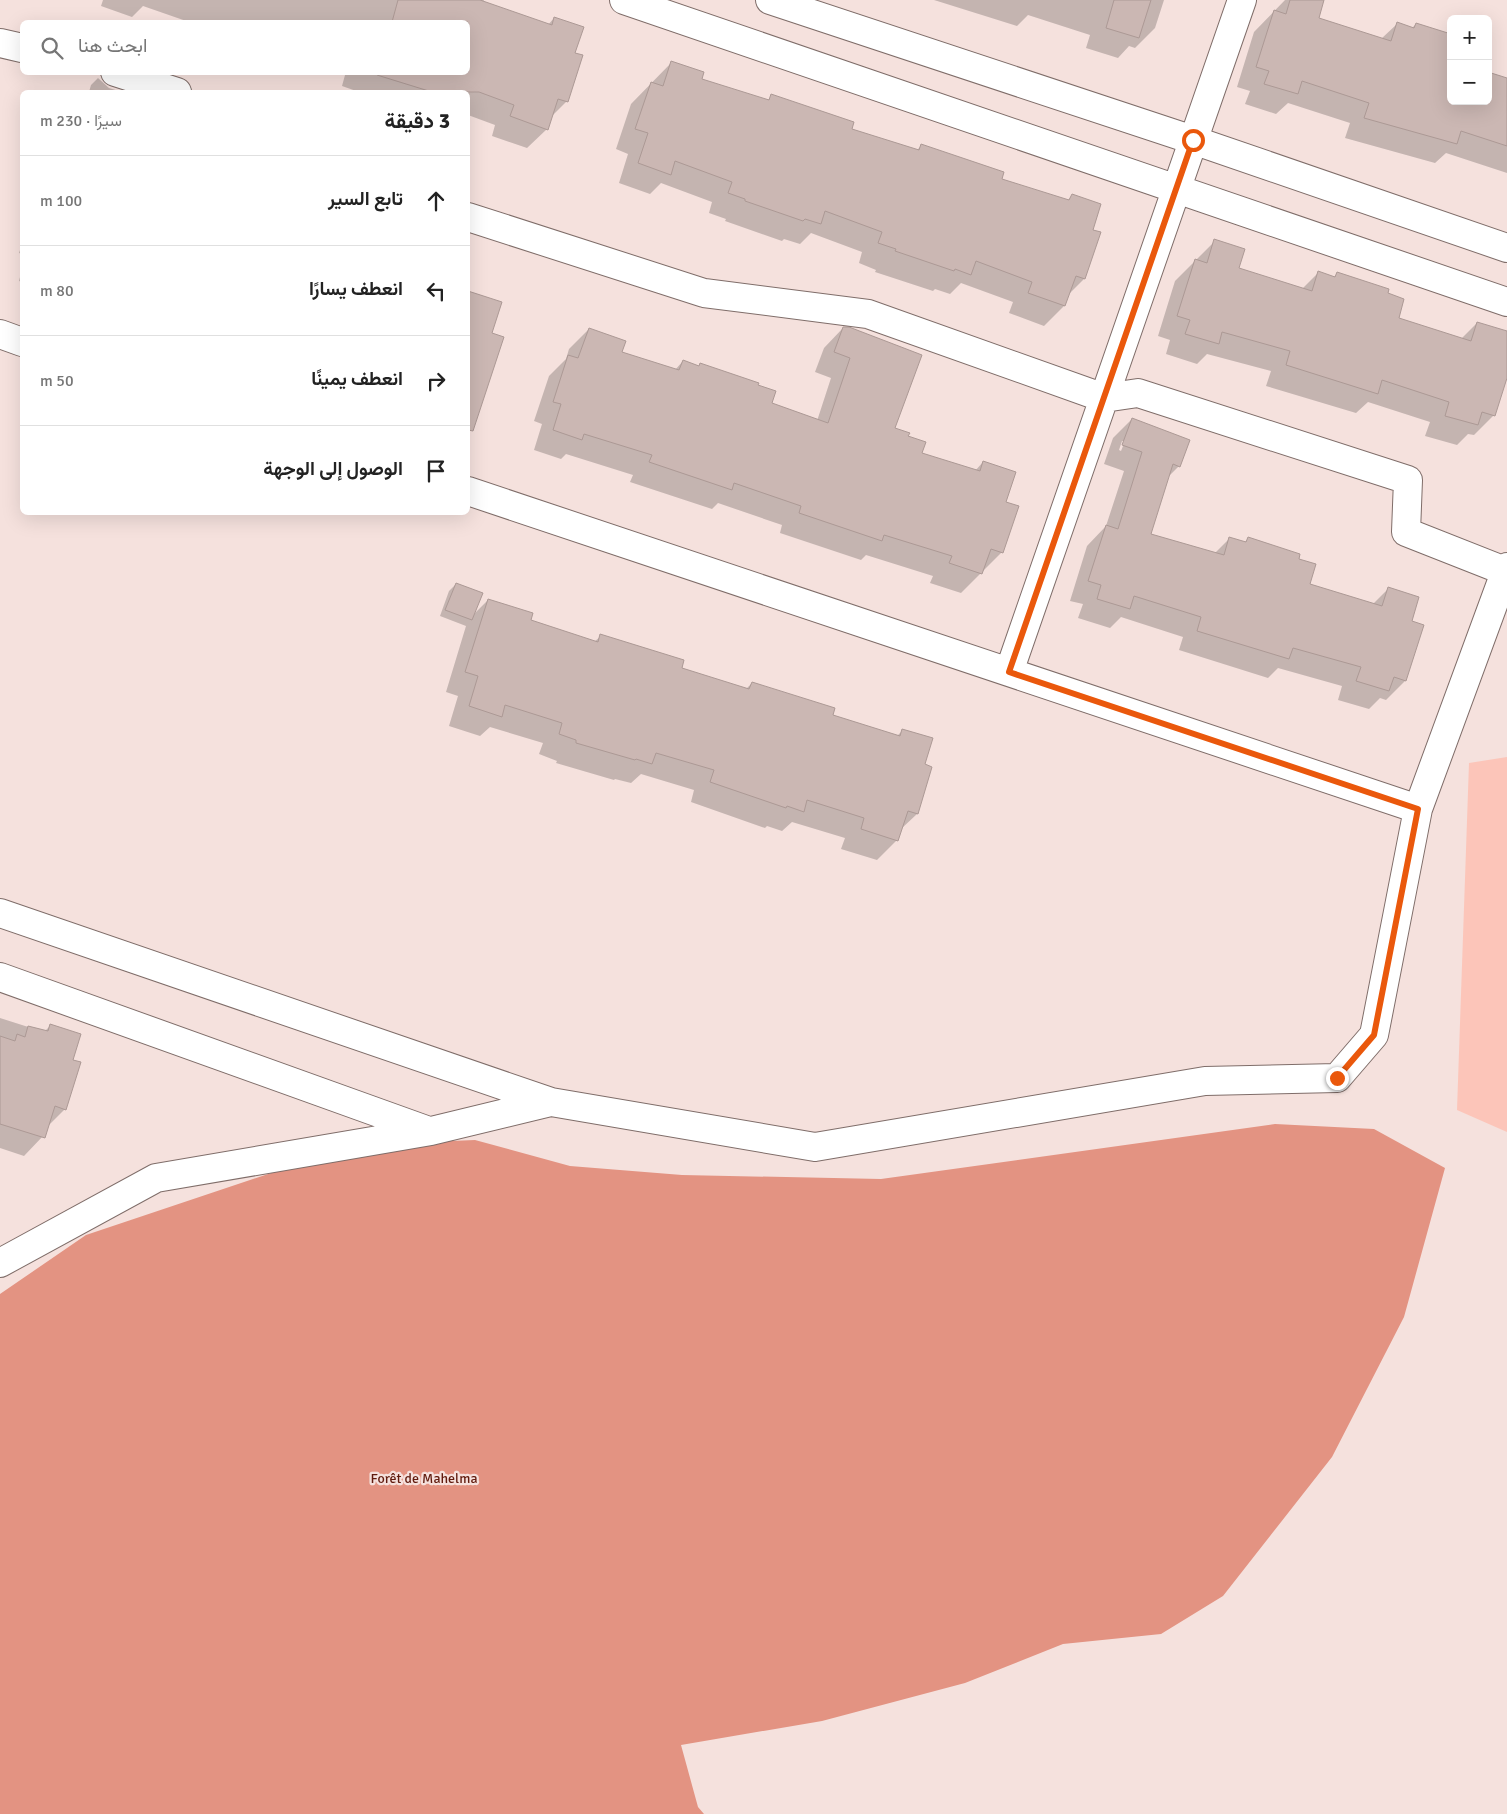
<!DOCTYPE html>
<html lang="ar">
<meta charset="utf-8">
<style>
body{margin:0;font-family:Signika,Vazirmatn,sans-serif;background:#f6f6f6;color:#222;direction:rtl}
.controls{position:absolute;right:15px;top:15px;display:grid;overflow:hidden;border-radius:8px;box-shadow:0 5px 20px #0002}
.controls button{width:45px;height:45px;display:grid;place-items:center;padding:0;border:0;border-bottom:1px solid #e0e0e0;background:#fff;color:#222;font:25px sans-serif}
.stop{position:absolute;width:15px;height:15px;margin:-11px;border:4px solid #ea580c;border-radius:50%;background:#fff}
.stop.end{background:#ea580c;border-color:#fff;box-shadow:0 1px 5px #0008}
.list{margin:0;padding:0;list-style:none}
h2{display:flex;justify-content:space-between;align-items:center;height:65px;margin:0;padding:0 20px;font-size:21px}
h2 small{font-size:16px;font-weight:400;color:#767676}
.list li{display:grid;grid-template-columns:32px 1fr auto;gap:15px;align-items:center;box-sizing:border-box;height:90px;padding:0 20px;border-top:1px solid #e0e0e0}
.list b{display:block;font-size:19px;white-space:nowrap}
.list em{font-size:16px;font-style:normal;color:#767676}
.icon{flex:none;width:28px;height:28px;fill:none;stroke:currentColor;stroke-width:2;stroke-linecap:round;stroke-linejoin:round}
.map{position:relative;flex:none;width:1507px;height:1814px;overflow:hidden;direction:ltr}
.search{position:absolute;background:#fff;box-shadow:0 5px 20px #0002;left:20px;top:20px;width:450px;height:55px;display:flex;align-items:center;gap:12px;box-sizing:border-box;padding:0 18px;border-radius:8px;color:#767676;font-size:19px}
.panel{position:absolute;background:#fff;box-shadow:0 5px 20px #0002;left:20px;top:90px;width:450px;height:425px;border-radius:8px;direction:rtl}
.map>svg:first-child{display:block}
</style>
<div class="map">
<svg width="1507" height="1814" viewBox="0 0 1507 1814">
<rect width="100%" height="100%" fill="#f5e1dd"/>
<!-- green -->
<path fill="#fcc5b9" d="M 1507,757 L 1507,1132 L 1457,1110 L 1469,763 Z"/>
<!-- forest -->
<path fill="#e39382" d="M 1275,1124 L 1374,1129 L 1445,1168 L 1404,1317 L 1332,1457 L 1223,1596 L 1161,1634 L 1063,1644 L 965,1683 L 822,1721 L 681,1745 L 698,1807 L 704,1814 L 0,1814 L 0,1294 L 86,1235 L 355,1145 L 475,1140 L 570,1166 L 682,1175 L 881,1179 Z"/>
<!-- shadow -->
<path fill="#0003" fill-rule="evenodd" d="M 103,0 L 484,0 L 483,2 L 548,25 L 554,18 L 574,54 L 582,56 L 566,102 L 550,118 L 547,129 L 527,148 L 492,136 L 495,125 L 468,115 L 468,92 L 359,92 L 342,86 L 345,75 L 339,72 L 468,72 L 468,22 L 189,22 L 143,6 L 132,17 L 101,6 Z
M 934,0 L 1164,0 L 1155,28 L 1135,48 L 1129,46 L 1118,58 L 1086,48 L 1090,35 L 1028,15 L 1017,26 Z
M 1285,0 L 1323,0 L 1317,19 L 1381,39 L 1397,24 L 1412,28 L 1416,24 L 1451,101 L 1488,101 L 1507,79 L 1507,173 L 1446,153 L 1435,163 L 1345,138 L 1350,123 L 1288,103 L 1276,114 L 1245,104 L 1250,91 L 1237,87 L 1254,32 Z
M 672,62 L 700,80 L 767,101 L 772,96 L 850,130 L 916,151 L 921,146 L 1000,180 L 1067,201 L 1072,196 L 1091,230 L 1084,279 L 1068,295 L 1064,306 L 1044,326 L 1009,313 L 1013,302 L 961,283 L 950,294 L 935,289 L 933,291 L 875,272 L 876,270 L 859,263 L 862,252 L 811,233 L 800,244 L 784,239 L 782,241 L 725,221 L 726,219 L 709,213 L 712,202 L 661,183 L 650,194 L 619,183 L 628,154 L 616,149 L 631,104 Z
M 98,78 L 109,88 L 122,92 L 89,92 L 91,85 Z
M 1215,241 L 1238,269 L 1302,289 L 1318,273 L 1333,278 L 1337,274 L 1386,294 L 1397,319 L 1461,339 L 1477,323 L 1507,359 L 1507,374 L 1494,415 L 1474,435 L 1468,434 L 1457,445 L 1425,436 L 1430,422 L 1368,402 L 1356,413 L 1266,386 L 1271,371 L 1207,354 L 1197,364 L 1166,354 L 1170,340 L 1158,336 L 1175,281 Z
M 22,244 L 22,254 L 19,253 Z
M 22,269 L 22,282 L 19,281 Z
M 469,293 L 490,334 L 487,383 L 468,403 L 468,295 Z
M 843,328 L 894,429 L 906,437 L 920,454 L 975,471 L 983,462 L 1004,502 L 1002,552 L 961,593 L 930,583 L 933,576 L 866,555 L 861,560 L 780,533 L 782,525 L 718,503 L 712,509 L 630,482 L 633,475 L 566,454 L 561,459 L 534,450 L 542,424 L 534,421 L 549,376 L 566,359 L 569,349 L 589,329 L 620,353 L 675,370 L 683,361 L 757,386 L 770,403 L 817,421 L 831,378 L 815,372 L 824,348 Z
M 1132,419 L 1179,466 L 1167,478 L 1149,535 L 1214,554 L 1230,538 L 1244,543 L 1248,539 L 1297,560 L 1308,584 L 1372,605 L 1389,588 L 1411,622 L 1405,681 L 1386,700 L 1380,698 L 1369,709 L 1338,700 L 1342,686 L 1278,668 L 1268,678 L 1179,650 L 1183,637 L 1121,617 L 1110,628 L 1078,618 L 1083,604 L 1070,601 L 1087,546 L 1106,526 L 1124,471 L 1104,464 L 1113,438 ZM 1122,441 L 1125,441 L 1121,451 L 1119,450 Z
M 456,584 L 473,615 L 488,600 L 529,621 L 594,642 L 601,636 L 680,668 L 746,689 L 752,683 L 831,716 L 896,737 L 903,730 L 923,765 L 917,814 L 901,829 L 897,840 L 877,860 L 841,849 L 845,838 L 792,822 L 782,831 L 767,826 L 765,828 L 691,802 L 694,790 L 641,774 L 631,783 L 615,779 L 614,780 L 556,763 L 557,761 L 539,754 L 543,743 L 490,727 L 480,736 L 449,726 L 458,696 L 446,692 L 466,626 L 440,616 L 449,591 Z
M 0,1018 L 44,1032 L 50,1026 L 71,1061 L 65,1109 L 47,1127 L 44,1135 L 24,1156 L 0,1148 Z"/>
<!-- building -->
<path fill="#cbb7b3" stroke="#ac9995" d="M 398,0 L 480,0 L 552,25 L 554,17 L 584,27 L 575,53 L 583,55 L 568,102 L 558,99 L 548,130 L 510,116 L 514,105 L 479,92 L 432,92 L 377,75 L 378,72 L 468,72 L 468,22 L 392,22 Z
M 1114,0 L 1151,0 L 1139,38 L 1106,28 Z
M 1290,0 L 1324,0 L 1319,18 L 1391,41 L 1397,22 L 1414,28 L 1416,23 L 1451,34 L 1451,101 L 1488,101 L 1488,72 L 1507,78 L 1507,146 L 1461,131 L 1457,144 L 1364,118 L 1369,103 L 1302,81 L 1298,94 L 1264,84 L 1269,71 L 1256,67 L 1274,10 L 1286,14 Z
M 671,61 L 704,72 L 702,79 L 769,100 L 771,94 L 854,122 L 852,129 L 919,150 L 921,144 L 1004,172 L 1002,179 L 1069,200 L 1072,194 L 1101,204 L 1093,230 L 1101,232 L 1085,279 L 1076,276 L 1065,306 L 1028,293 L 1032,282 L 976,261 L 971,275 L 955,269 L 954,271 L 895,251 L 896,249 L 878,243 L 882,232 L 825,211 L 821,224 L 805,219 L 803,221 L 745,201 L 745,199 L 728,193 L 732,182 L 675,161 L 671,175 L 638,163 L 648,133 L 635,129 L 651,82 L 663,86 Z
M 1214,239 L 1245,249 L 1239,268 L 1312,291 L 1318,271 L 1335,277 L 1337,272 L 1389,289 L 1388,293 L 1404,299 L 1399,318 L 1471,341 L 1477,322 L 1507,331 L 1507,378 L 1495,416 L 1482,412 L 1478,425 L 1445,416 L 1449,402 L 1382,380 L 1378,394 L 1286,365 L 1290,351 L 1222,332 L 1219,344 L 1185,334 L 1190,320 L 1177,316 L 1195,259 L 1207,263 Z
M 468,291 L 502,302 L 492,333 L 504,337 L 473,431 L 468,430 Z
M 843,327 L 849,327 L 922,355 L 895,428 L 910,433 L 908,436 L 926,442 L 922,453 L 980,471 L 983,461 L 1016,472 L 1006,502 L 1019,506 L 1003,553 L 991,549 L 982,574 L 949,563 L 952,556 L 884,535 L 882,541 L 799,513 L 801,506 L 734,483 L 732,490 L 649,462 L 652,455 L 584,434 L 582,440 L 553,430 L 561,404 L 553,402 L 568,355 L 578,358 L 589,328 L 626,341 L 622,352 L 679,370 L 683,360 L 699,366 L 700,363 L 759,383 L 758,385 L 776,391 L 772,403 L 828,423 L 850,358 L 834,352 Z
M 1132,418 L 1190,440 L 1180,467 L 1173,464 L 1151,534 L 1224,555 L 1229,537 L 1246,542 L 1248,537 L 1300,554 L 1299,559 L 1316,564 L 1310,584 L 1382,606 L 1388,587 L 1419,597 L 1412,621 L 1424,625 L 1406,681 L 1394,677 L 1389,691 L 1356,681 L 1361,667 L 1293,648 L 1289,659 L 1197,631 L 1201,617 L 1134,596 L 1130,609 L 1097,599 L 1101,585 L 1088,581 L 1106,525 L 1118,529 L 1142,452 L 1122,445 Z
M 456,583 L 483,593 L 472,620 L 445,610 Z
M 488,599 L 533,613 L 531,620 L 598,642 L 600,634 L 684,660 L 682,668 L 749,689 L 752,682 L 835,708 L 833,715 L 900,736 L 902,729 L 933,738 L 925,764 L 932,767 L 918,814 L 908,811 L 898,841 L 861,829 L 864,818 L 807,800 L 804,812 L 787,806 L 786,808 L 710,782 L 714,770 L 656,753 L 652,764 L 636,759 L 635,760 L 576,743 L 576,740 L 559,734 L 562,723 L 505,705 L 502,717 L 469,706 L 478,676 L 465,672 Z
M 50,1024 L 81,1034 L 73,1060 L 81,1062 L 66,1110 L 55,1106 L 45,1138 L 0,1124 L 0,1036 L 15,1041 L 17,1034 L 25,1037 L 28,1026 L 48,1031 Z"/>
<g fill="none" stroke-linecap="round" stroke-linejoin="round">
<!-- minor casing -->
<g stroke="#7f6d69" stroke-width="30">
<path id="minor" d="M 624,0 L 1507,302
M 770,0 L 1193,140 L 1507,248
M 0,43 L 22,48
M 115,72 L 177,92
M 468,217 L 704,293 L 868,314 L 1104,398 L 1138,393 L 1408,480 L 1406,532 L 1505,571
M 0,334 L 22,342
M 468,491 L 1418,809 L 1507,567
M 1009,672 L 1242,0
M 0,913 L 551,1102
M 0,977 L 429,1131
M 0,1263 L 156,1178 L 431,1131 L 551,1102 L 815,1147 L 1205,1081 L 1337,1078 L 1374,1035 L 1418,809"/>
</g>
<!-- minor -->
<use href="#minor" stroke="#fff" stroke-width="28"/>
</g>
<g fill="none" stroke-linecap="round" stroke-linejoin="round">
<!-- route -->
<path stroke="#ea580c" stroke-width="6" d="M 1193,140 L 1009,672 L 1418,809 L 1374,1035 L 1337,1078"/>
</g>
<g text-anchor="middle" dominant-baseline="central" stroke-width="4.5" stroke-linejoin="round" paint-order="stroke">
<!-- park labels -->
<g font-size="14" fill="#611b0e" stroke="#f5e1dd">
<text x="424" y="1478">Forêt de Mahelma</text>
</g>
</g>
</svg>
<div class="controls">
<button>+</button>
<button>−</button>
</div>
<div class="stop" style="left:1193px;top:140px"></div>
<div class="stop end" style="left:1337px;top:1078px"></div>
<div class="search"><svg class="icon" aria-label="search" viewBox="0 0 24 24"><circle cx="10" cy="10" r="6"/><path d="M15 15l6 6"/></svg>ابحث هنا</div>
<section class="panel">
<h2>3 دقيقة<small>سيرًا · 230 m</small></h2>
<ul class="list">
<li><svg class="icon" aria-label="ahead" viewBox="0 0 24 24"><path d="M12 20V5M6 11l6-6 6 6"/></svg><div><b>تابع السير</b></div><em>100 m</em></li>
<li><svg class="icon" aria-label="left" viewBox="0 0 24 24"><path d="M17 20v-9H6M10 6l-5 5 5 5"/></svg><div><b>انعطف يسارًا</b></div><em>80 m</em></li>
<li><svg class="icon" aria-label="right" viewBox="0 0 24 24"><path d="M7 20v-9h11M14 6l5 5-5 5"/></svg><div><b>انعطف يمينًا</b></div><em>50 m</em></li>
<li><svg class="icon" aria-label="arrive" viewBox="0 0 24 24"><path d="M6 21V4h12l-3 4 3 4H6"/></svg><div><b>الوصول إلى الوجهة</b></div></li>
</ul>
</section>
</div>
